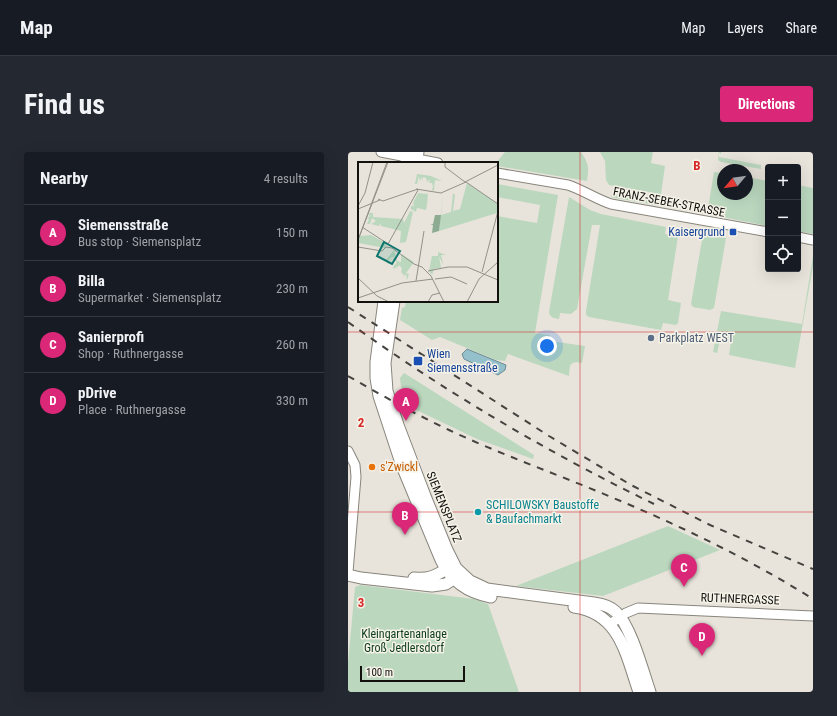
<!DOCTYPE html>
<meta charset="utf-8">
<style>
body{margin:0;font-family:"Roboto Condensed",sans-serif;background:#242831;color:#f1f3f6}
.controls{position:absolute;right:12px;top:12px;display:grid;overflow:hidden;border-radius:4px;box-shadow:0 4px 16px #0002}
.controls button{width:36px;height:36px;display:grid;place-items:center;padding:0;border:0;border-bottom:1px solid #363941;background:#171b24;color:#f1f3f6;font:20px sans-serif}
.compass{position:absolute;left:369px;top:12px;width:36px;height:36px;border-radius:50%;background:#171b24;box-shadow:0 4px 16px #0002;rotate:241deg}
.scale{position:absolute;left:12px;bottom:10px;width:105px;box-sizing:border-box;padding-left:4px;border:2px solid #12110e;border-top:0;font-size:11px;line-height:14px;white-space:nowrap;color:#12110e;-webkit-text-stroke:3px #f5f2e8;paint-order:stroke}
.you{position:absolute;left:199px;top:194px;width:14px;height:14px;margin:-10px;border:3px solid #fff;border-radius:50%;background:#1a73e8;box-shadow:0 0 0 6px #1a73e833}
.badge{display:grid;place-items:center;width:26px;height:26px;border-radius:50%;background:#db2777;color:#fff;font-size:13px;font-weight:700}
.pin{position:absolute;translate:-50% -33px;filter:drop-shadow(0 1px 2px #0008)}
.pin::after{content:'';position:absolute;top:21px;width:14px;height:12px;background:inherit;clip-path:polygon(0 0,100% 0,50% 100%)}
.list{margin:0;padding:0;list-style:none}
h2{display:flex;justify-content:space-between;align-items:center;height:52px;margin:0;padding:0 16px;font-size:17px}
h2 small{font-size:13px;font-weight:400;color:#9ea1a6}
.list li{display:grid;grid-template-columns:26px 1fr auto;gap:12px;align-items:center;box-sizing:border-box;height:56px;padding:0 16px;border-top:1px solid #363941}
.list b{display:block;font-size:15px;white-space:nowrap}
.list p{margin:0;font-size:13px;white-space:nowrap;color:#9ea1a6}
.list em{font-size:13px;font-style:normal;color:#9ea1a6}
.icon{flex:none;width:22px;height:22px;fill:none;stroke:currentColor;stroke-width:2;stroke-linecap:round;stroke-linejoin:round}
.map{position:relative;flex:none;width:465px;height:540px;overflow:hidden;border-radius:4px}
header{display:flex;align-items:center;gap:24px;box-sizing:border-box;height:56px;padding:0 20px;background:#171b24;border-bottom:1px solid #363941}
header strong{font-size:19px}
nav{display:flex;gap:22px;margin-inline-start:auto;font-size:14px}
.intro{display:flex;align-items:center;justify-content:space-between;box-sizing:border-box;height:96px;padding:0 24px}
h1{margin:0;font-size:28px}
.button{padding:10px 18px;border-radius:4px;background:#db2777;color:#fff;font-size:14px;font-weight:700}
main{display:flex;gap:24px;padding:0 24px}
aside{flex:1;background:#171b24;border-radius:4px;box-shadow:0 4px 16px #0002}
.map>svg:first-child{display:block}
</style>
<header>
<strong>Map</strong>
<nav><a>Map</a><a>Layers</a><a>Share</a></nav>
</header>
<div class="intro"><h1>Find us</h1><a class="button">Directions</a></div>
<main>
<aside>
<h2>Nearby<small>4 results</small></h2>
<ul class="list">
<li><span class="badge">A</span><div><b>Siemensstraße</b><p>Bus stop · Siemensplatz</p></div><em>150 m</em></li>
<li><span class="badge">B</span><div><b>Billa</b><p>Supermarket · Siemensplatz</p></div><em>230 m</em></li>
<li><span class="badge">C</span><div><b>Sanierprofi</b><p>Shop · Ruthnergasse</p></div><em>260 m</em></li>
<li><span class="badge">D</span><div><b>pDrive</b><p>Place · Ruthnergasse</p></div><em>330 m</em></li>
</ul>
</aside>
<div class="map">
<svg width="465" height="540" viewBox="0 0 465 540">
<rect width="100%" height="100%" fill="#e8e4db"/>
<!-- green -->
<path fill="#bbd7be" d="M 157,0 L 233,0 C 241,12 241,15 239,29 L 149,14 L 148,11 Z
M 252,0 L 305,0 L 303,11 L 317,14 L 313,42 L 261,33 L 258,28 L 257,9 Z
M 371,0 L 373,0 L 373,2 L 371,1 L 371,5 L 413,13 L 413,17 L 373,10 L 370,8 Z
M 366,20 L 375,21 L 375,42 L 399,42 L 399,25 L 420,29 L 420,74 L 359,62 Z
M 149,32 L 210,43 L 187,181 L 202,183 L 202,189 L 237,194 L 234,211 C 221,208 222,213 221,224 L 160,202 L 157,209 L 148,208 L 92,185 L 84,188 L 52,168 L 54,156 L 57,155 L 58,149 L 149,149 L 149,64 L 189,71 L 192,53 L 149,45 Z
M 450,33 L 465,36 L 465,82 L 450,79 Z
M 264,43 L 331,54 L 331,57 L 267,46 L 263,45 Z
M 221,45 L 242,58 L 253,62 L 318,75 L 317,82 L 330,84 L 320,148 L 333,151 L 330,171 L 328,173 L 315,171 L 313,178 L 241,165 L 238,163 L 238,159 L 252,73 L 244,73 L 229,157 L 223,162 L 212,161 L 211,167 C 206,166 202,166 201,160 Z
M 355,82 L 378,86 L 366,156 L 362,158 L 345,155 L 343,152 Z
M 465,104 L 465,114 L 447,216 L 381,203 L 383,190 L 372,188 L 369,201 L 365,200 L 373,159 L 454,172 Z
M 56,221 L 186,303 L 185,307 L 129,287 L 60,254 L 53,234 L 52,226 Z
M 320,374 L 372,398 L 255,444 L 168,434 Z
M 12,433 L 126,447 L 140,452 L 171,540 L 0,540 L 0,511 L 7,435 Z"/>
<!-- water -->
<path fill="#94c0cb" stroke="#6d8c92" d="M 119,197 L 158,213 L 157,218 L 150,223 L 116,207 L 114,202 Z"/>
<g fill="none" stroke-linecap="round" stroke-linejoin="round">
<!-- minor casing -->
<g stroke="#88857c" stroke-width="11">
<path id="minor" d="M 33,0 L 90,11
M 149,21 L 220,33 C 235,38 248,47 263,52 L 420,80
M 450,85 L 465,88
M 0,299 L 7,313 L 8,325 L 0,420
M 262,472 L 278,461 L 290,456 L 465,464"/>
</g>
<!-- major casing -->
<g stroke="#88857c" stroke-width="13">
<path id="major" d="M 58,11 L 59,0
M 68,11 L 70,0
M 36,149 L 28,210 L 28,226 L 31,244 L 54,314 L 93,408 C 103,429 120,441 143,445
M 46,149 L 37,211 L 39,239 L 50,273 L 77,344 L 99,398 L 108,416 L 122,429 L 139,437 L 246,451 C 254,452 262,454 268,460 C 283,474 295,520 302,540
M 0,423 L 13,426 L 84,434 L 98,432 L 111,423
M 66,426 C 83,428 90,422 104,414
M 226,455 C 272,461 278,503 291,540"/>
</g>
<!-- minor -->
<use href="#minor" stroke="#fff" stroke-width="9"/>
<!-- major -->
<use href="#major" stroke="#fff" stroke-width="11"/>
<!-- rail -->
<path stroke="#45433f" stroke-width="2" stroke-dasharray="7 7" stroke-linecap="butt" d="M 0,155 L 201,284 L 283,333 L 362,373 L 465,417
M 0,170 C 96,239 199,300 306,352
M 0,224 C 33,243 67,262 101,278 C 154,303 209,322 263,345 C 333,374 401,407 465,447"/>
</g>
<!-- grid -->
<path fill="none" stroke="#d62828" stroke-width="1" stroke-opacity="0.55" d="M 232,0 L 232,540M 0,180 L 465,180M 0,360 L 465,360"/>
<!-- markers -->
<g fill="#1a4fb4" stroke="#f5f2e8" stroke-width="1.5">
<rect x="381" y="76" width="8" height="8" rx="2"/>
<rect x="65" y="204" width="10" height="10" rx="2"/>
</g>
<circle fill="#5c6f8a" stroke="#f5f2e8" stroke-width="1.5" cx="303" cy="186" r="4"/>
<circle fill="#e8710a" stroke="#f5f2e8" stroke-width="1.5" cx="24" cy="315" r="4"/>
<circle fill="#0f9aa8" stroke="#f5f2e8" stroke-width="1.5" cx="130" cy="360" r="4"/>
<g text-anchor="middle" dominant-baseline="central" stroke-width="3" stroke-linejoin="round" paint-order="stroke">
<!-- street labels -->
<g font-size="12" fill="#12110e" stroke="#f5f2e8">
<text transform="translate(321 50) rotate(11)">FRANZ-SEBEK-STRASSE</text>
<text transform="translate(96 355) rotate(68)">SIEMENSPLATZ</text>
<text transform="translate(392 447) rotate(2)">RUTHNERGASSE</text>
</g>
<!-- transit labels -->
<g font-size="12" fill="#164399" stroke="#f5f2e8" text-anchor="end">
<text x="377" y="80">Kaisergrund</text>
<text x="79" y="202" text-anchor="start">Wien<tspan x="79" dy="14">Siemensstraße</tspan></text>
</g>
<!-- service labels -->
<g font-size="12" fill="#4e5e75" stroke="#f5f2e8" text-anchor="start">
<text x="311" y="186">Parkplatz WEST</text>
</g>
<!-- food labels -->
<g font-size="12" fill="#c56008" stroke="#f5f2e8" text-anchor="start">
<text x="32" y="315">s'Zwickl</text>
</g>
<!-- culture labels -->
<g font-size="12" fill="#0d838f" stroke="#f5f2e8" text-anchor="start">
<text x="138" y="353">SCHILOWSKY Baustoffe<tspan x="138" dy="14">&amp; Baufachmarkt</tspan></text>
</g>
<!-- park labels -->
<g font-size="12" fill="#093b18" stroke="#f5f2e8">
<text x="56" y="482">Kleingartenanlage<tspan x="56" dy="14">Groß Jedlersdorf</tspan></text>
</g>
</g>
<!-- overview -->
<g transform="translate(10 10)">
<rect width="140" height="140" fill="#e8e4db"/>
<path d="M 59,12 L 73,14 L 84,19 L 75,18 L 77,18 L 76,29 L 74,28 L 76,21 L 74,24 L 74,21 L 71,21 L 72,17 L 69,20 L 68,16 L 65,15 L 65,19 L 64,15 L 62,19 L 61,14 L 59,22 L 57,22 ZM 109,21 L 140,42 L 139,51 L 81,69 L 85,30 L 83,53 L 93,50 L 95,31 L 97,33 L 95,49 L 102,47 ZM 60,31 L 70,32 L 69,43 L 68,48 L 59,46 L 58,50 L 53,47 L 53,44 L 56,44 L 55,41 ZM 52,49 L 55,50 L 48,80 L 42,81 L 43,69 L 23,64 L 23,61 L 21,64 L 13,62 L 18,59 L 14,56 L 12,62 L 9,62 L 11,57 L 9,56 L 14,53 L 11,54 L 11,51 L 15,51 L 15,55 L 45,57 L 46,61 ZM 13,73 L 29,82 L 27,86 L 0,81 L 2,74 ZM 36,88 L 39,99 L 43,100 L 43,92 L 56,100 L 48,111 L 51,112 L 49,118 L 48,112 L 44,116 L 46,113 L 43,110 L 44,106 L 41,103 L 39,108 L 40,104 L 36,107 L 35,105 L 39,100 L 35,97 L 38,94 L 32,96 L 34,98 L 31,97 L 30,99 L 32,101 L 30,102 L 28,98 ZM 80,90 L 88,93 L 83,93 L 84,97 L 85,103 L 81,94 L 83,106 L 76,107 L 74,113 L 71,109 L 74,94 L 80,94 Z" fill="#bbd7be"/>
<path d="M 77,53 L 83,53 L 81,69 L 74,71 L 75,63 L 72,62 L 75,62 Z" fill="#8dab91"/>
<path fill="none" stroke="#929089" stroke-width="1" d="M 87,0 L 87,5 L 107,20M 107,20 L 140,3M 108,20 L 140,42M 58,27 L 83,31 L 108,20M 20,37 L 25,39 L 60,27M 0,44 L 7,31 L 15,0M 0,47 L 22,38M 4,65 L 30,82M 0,78 L 30,0M 0,78 L 29,0M 30,82 L 60,28M 0,85 L 24,89 L 28,85 L 34,86 L 56,102 L 64,105 L 73,114 L 86,140M 70,109 L 90,105 L 109,105 L 140,118M 124,110 L 140,49M 0,116 L 19,134 L 31,140M 77,117 L 93,115 L 109,122M 58,119 L 66,69M 0,136 L 44,121 L 75,117M 70,140 L 74,133 L 82,131M 109,140 L 121,117 L 140,100"/>
<path fill="#0f766e" fill-opacity="0.15" stroke="#0f766e" stroke-width="2" d="M 26,80 L 42,89 L 34,102 L 19,94 Z"/>
<rect width="140" height="140" fill="none" stroke="#12110e" stroke-width="2"/>
</g>
<g font-size="13" text-anchor="middle" font-weight="bold" fill="#d62828" stroke="#f5f2e8" stroke-width="3" stroke-linejoin="round" paint-order="stroke">
<text x="349" y="18">B</text>
<text x="13" y="275">2</text>
<text x="13" y="455">3</text>
</g>
</svg>
<div class="controls">
<button>+</button>
<button>−</button>
<button><svg class="icon" aria-label="locate" viewBox="0 0 24 24"><circle cx="12" cy="12" r="6"/><path d="M12 2v4M12 18v4M2 12h4M18 12h4"/></svg></button>
</div>
<svg class="compass" viewBox="-18 -18 36 36"><path d="M0-13l5 13h-10z" fill="#e53935"/><path d="M0 13l5-13h-10z" fill="#9ea1a6"/></svg>
<div class="scale">100 m</div>
<div class="you"></div>
<div class="pin badge" style="left:58px;top:269px">A</div>
<div class="pin badge" style="left:57px;top:383px">B</div>
<div class="pin badge" style="left:336px;top:435px">C</div>
<div class="pin badge" style="left:354px;top:504px">D</div>
</div>
</main>
